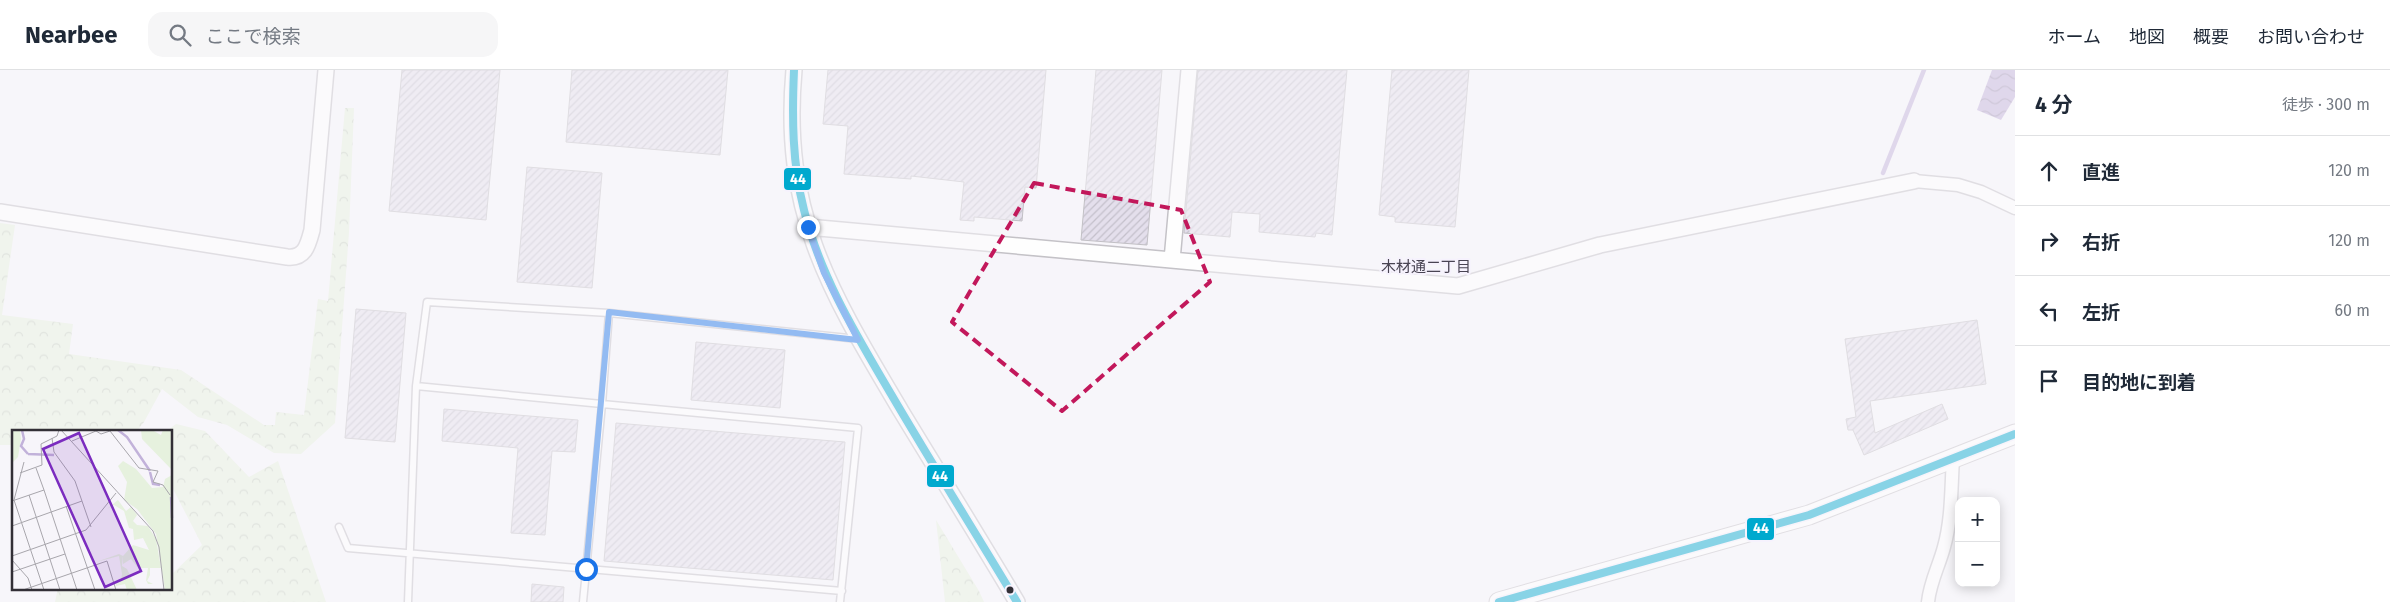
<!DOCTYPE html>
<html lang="ja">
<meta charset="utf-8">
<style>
body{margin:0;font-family:"Fira Sans","Noto Sans JP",sans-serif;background:#f6f6f7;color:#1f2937}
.controls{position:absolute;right:15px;bottom:15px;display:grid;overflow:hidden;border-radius:10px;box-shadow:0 2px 12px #0003}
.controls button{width:45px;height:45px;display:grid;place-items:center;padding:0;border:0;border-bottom:1px solid #e0e1e3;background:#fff;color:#1f2937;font:25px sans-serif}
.stop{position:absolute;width:15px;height:15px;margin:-11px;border:4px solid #1a73e8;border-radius:50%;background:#fff}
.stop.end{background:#1a73e8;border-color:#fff;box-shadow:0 1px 5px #0008}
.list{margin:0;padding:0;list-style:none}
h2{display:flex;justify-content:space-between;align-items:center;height:65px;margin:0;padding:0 20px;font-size:21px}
h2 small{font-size:16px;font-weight:400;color:#747a83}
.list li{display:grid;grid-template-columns:32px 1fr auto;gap:15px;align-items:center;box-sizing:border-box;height:70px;padding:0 20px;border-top:1px solid #e0e1e3}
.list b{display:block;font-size:19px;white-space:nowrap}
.list em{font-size:16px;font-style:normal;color:#747a83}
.icon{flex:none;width:28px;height:28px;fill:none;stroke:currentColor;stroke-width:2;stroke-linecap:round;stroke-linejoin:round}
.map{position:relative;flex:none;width:2015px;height:532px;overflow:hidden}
header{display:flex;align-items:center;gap:30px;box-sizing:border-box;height:70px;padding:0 25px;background:#fff;border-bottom:1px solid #e0e1e3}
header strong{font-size:24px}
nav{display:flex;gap:28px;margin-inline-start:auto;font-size:18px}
.search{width:350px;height:45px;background:#f6f6f7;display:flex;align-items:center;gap:12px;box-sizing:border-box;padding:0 18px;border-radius:15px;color:#747a83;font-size:19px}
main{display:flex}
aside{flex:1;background:#fff}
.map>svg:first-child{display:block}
</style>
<header>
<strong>Nearbee</strong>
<div class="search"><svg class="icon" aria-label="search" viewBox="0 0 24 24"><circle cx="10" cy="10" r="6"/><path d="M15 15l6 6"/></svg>ここで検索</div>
<nav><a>ホーム</a><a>地図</a><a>概要</a><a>お問い合わせ</a></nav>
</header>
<main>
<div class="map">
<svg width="2015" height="532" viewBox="0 0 2015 532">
<defs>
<pattern id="forest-crowns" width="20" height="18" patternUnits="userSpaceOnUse" patternTransform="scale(1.25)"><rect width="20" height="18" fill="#e6f1de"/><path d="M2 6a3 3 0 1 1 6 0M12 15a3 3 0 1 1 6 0" fill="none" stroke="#c6cfbf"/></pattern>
<pattern id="water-waves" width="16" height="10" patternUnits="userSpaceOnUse" patternTransform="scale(1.25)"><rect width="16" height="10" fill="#c2b2da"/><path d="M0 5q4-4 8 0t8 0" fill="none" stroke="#9e91b2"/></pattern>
<pattern id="building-hatch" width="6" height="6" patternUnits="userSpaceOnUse" patternTransform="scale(1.25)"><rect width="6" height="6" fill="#e4dfec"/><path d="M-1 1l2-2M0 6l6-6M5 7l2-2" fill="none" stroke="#c4c0cb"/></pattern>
</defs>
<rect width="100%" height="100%" fill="#f7f5fa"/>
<!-- forest -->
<path fill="url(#forest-crowns)" d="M 345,38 L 354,38 L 349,162 L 335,353 L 301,384 L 274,383 L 227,355 L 198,347 L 162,319 L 144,352 L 137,361 L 14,361 L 14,375 L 0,375 L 0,153 L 15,155 L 2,245 L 73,254 L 69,284 L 181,300 L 264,355 L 275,355 L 276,342 L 304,345 L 318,229 L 328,231 Z
M 176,354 L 205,361 L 249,407 L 278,391 L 326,532 L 55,532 L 58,518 L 171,518 L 171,505 L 202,475 L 171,415 L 171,361 L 167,361 Z
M 936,450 L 979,521 L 984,532 L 945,532 Z"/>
<!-- water -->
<path fill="url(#water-waves)" d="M 1992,0 L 2015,0 L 2015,27 L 2001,50 L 1977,40 Z"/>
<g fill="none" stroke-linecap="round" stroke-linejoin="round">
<!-- stream -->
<path stroke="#c2b2da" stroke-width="4.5" d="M 1883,103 L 1924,0"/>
</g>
<!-- building -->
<path fill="url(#building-hatch)" stroke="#c2c0c5" d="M 402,0 L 500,0 L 486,150 L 389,141 Z
M 572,0 L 728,0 L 720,85 L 566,72 Z
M 828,0 L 1046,0 L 1036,118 L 1025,117 L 1022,151 L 974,147 L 974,151 L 960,150 L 964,112 L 911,106 L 911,109 L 844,104 L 848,56 L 823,54 Z
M 1096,0 L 1162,0 L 1147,175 L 1081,170 Z
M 1198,0 L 1347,0 L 1332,165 L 1316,163 L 1315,167 L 1259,162 L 1260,144 L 1232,142 L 1230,167 L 1184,163 Z
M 1392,0 L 1469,0 L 1455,157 L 1395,152 L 1395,147 L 1379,145 Z
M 527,97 L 602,103 L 592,218 L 517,212 Z
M 356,239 L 406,243 L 395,372 L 345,368 Z
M 1977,250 L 1986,314 L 1870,331 L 1875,363 L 1942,334 L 1948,349 L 1864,385 L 1853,360 L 1848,360 L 1846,349 L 1856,347 L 1845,269 Z
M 696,272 L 785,280 L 780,338 L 691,330 Z
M 444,339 L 578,350 L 575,382 L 552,381 L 545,465 L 511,463 L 518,378 L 442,371 Z
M 616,353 L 845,372 L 833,510 L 604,491 Z
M 532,514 L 564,517 L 563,532 L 531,532 Z"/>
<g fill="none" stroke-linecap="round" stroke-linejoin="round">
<!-- service casing -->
<g stroke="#c4c2c7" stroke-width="9">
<path id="service" d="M 416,316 L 602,334 L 609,243
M 339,457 L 348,478 L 842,521
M 408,532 L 416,316 L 427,232 L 609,243 L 858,269
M 583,532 L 602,334 L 858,358 L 840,532"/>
</g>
<!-- minor casing -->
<g stroke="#c4c2c7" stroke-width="15">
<path id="minor" d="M 1914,111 L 1958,115 L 1981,122 L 2015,138
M 1928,532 C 1930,512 1939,496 1944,477 C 1952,449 1951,418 1953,389"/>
</g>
<!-- tertiary casing -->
<g stroke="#c4c2c7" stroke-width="18">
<path id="tertiary" d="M 794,0 C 781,144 831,223 901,341 C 940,405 979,468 1017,532
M 0,142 L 287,187 C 305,189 308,175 312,160 L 326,0
M 808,157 L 1458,216 L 1600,175 L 1914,111
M 1172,190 L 1189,0"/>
</g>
<!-- primary casing -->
<g stroke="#c4c2c7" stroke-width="21">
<path id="primary" d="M 1499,532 L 1809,445 L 2015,364"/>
</g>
<!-- service -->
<use href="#service" stroke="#fefefe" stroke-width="6"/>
<!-- minor -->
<use href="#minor" stroke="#fefefe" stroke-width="12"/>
<!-- tertiary -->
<use href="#tertiary" stroke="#fefefe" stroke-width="15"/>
<!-- primary -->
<use href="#primary" stroke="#fefefe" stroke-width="19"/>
<!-- bus-1 casing -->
<g stroke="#f6f2fd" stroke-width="11">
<path id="bus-1" d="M 794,0 C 792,47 792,93 804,140 C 820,206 857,266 891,324 C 932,394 975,462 1017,532
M 1499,532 L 1809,445 L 2015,364"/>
</g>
<!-- bus-1 -->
<use href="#bus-1" stroke="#00a9ce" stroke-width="8"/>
</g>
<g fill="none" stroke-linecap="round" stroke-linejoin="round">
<!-- route -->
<path stroke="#1a73e8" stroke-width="6" d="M 586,499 L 609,242 L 858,270 L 824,203 L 808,157"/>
</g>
<!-- marked area -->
<path d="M0 0H2015V532H0ZM 1034,113 L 1181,140 L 1210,212 L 1062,341 L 952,252 Z" fill="#f7f5fa" fill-opacity=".55" fill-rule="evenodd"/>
<path fill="none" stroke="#c2185b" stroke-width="4" stroke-dasharray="10 6" stroke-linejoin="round" d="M 1034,113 L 1181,140 L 1210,212 L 1062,341 L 952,252 Z"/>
<!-- markers -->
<circle fill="#322f36" stroke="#f6f2fd" stroke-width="2" cx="1010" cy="520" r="4.5"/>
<g text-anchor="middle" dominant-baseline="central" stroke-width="4" stroke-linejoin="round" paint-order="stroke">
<!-- neighbourhood labels -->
<g font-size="15" fill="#494453" stroke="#f6f2fd">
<text x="1426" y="197">木材通二丁目</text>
</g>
</g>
<!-- overview -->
<g transform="translate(12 360)">
<rect width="160" height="160" fill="#f7f5fa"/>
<path d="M 129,0 L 140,0 L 149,5 L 151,0 L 160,0 L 160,40 L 130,9 ZM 111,31 L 124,39 L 140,58 L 151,57 L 153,49 L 160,45 L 160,160 L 153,160 L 144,104 L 125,79 L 112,70 L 115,52 L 106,36 Z" fill="#e6f1de"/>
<path d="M 0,0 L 8,0 L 9,9 L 6,27 L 0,33 ZM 106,70 L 114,81 L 119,77 L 125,85 L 121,91 L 125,95 L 136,96 L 144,109 L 149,138 L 138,138 L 138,145 L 135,151 L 141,154 L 136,154 L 134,150 L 136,138 L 126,138 L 119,129 L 111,134 L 111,126 L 121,115 L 137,120 L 131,108 L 122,110 L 121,99 L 117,98 L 112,81 L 102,75 L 95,79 ZM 107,124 L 111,126 L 110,136 L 115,139 L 125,160 L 115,160 L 113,154 L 104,156 L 103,152 L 109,150 L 110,144 L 107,126 L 84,132 Z" fill="#e6f1de"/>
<path fill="none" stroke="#c2b2da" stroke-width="2.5" d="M 10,0 L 12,9 L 9,16 L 16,24M 106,0 L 115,7 L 138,41M 16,24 L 42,25M 138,42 L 141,54 L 148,55M 159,67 L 160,88"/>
<path fill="none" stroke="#a8a6ac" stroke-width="1" d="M 49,0 L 141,101 L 147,117 L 152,160M 40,8 L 42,22 L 63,51 L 79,97M 60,11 L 84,1 L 89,4 L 98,1 L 127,38 L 146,41 L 141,52 L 151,55 L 158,65M 12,32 L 2,70 L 32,160M 24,38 L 32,60M 8,43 L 30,35 L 29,14 L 45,6 L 47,0M 17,65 L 48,160M 0,71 L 32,60 L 65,160M 54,76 L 83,160M 0,96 L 70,71M 0,126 L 74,100 L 104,63M 0,130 L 16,148 L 20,160M 0,142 L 53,124M 11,160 L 95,131 L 104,160"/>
<path fill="#7b2cbf" fill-opacity="0.15" stroke="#7b2cbf" stroke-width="2.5" d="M 67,3 L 129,141 L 93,157 L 31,19 Z"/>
<rect width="160" height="160" fill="none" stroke="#322f36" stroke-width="2.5"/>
</g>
<g stroke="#f6f2fd" stroke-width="2">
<rect x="783" y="97" width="29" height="24" rx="5" fill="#00a9ce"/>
<rect x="926" y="394" width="29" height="24" rx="5" fill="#00a9ce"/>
<rect x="1746" y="447" width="29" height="24" rx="5" fill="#00a9ce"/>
</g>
<g font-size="14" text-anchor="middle" font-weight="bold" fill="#fff">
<text x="798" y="114">44</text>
<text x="940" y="411">44</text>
<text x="1761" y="463">44</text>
</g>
</svg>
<div class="controls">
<button>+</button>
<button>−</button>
</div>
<div class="stop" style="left:586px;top:499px"></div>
<div class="stop end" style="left:808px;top:157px"></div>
</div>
<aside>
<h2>4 分<small>徒歩 · 300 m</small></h2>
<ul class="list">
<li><svg class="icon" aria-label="ahead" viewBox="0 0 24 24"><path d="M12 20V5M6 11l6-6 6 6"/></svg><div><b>直進</b></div><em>120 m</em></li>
<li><svg class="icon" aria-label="right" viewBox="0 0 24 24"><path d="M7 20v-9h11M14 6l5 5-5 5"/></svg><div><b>右折</b></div><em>120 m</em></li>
<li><svg class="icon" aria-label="left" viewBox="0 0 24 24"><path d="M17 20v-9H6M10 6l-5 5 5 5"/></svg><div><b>左折</b></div><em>60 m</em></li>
<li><svg class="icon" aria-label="arrive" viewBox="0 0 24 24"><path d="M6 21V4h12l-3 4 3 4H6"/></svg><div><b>目的地に到着</b></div></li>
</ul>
</aside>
</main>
